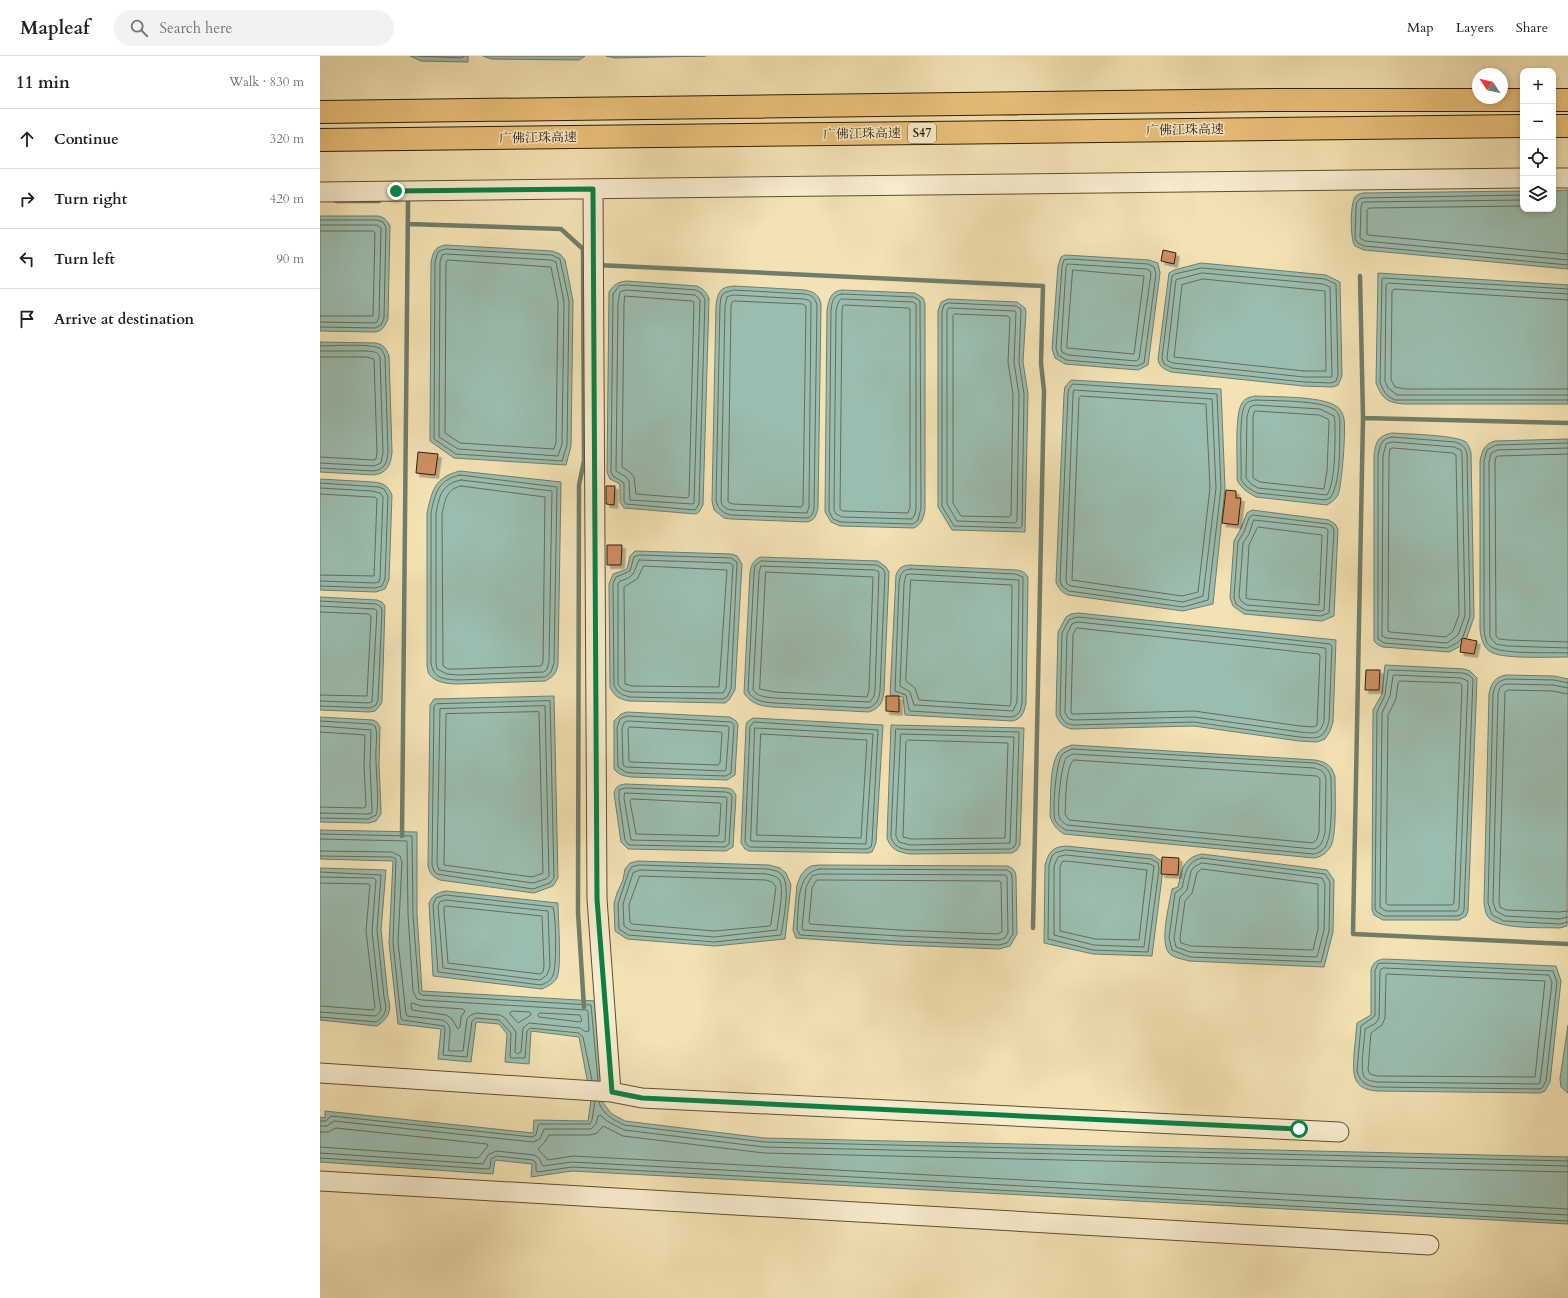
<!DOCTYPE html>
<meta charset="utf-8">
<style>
body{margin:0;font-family:Cardo,"Noto Serif SC",serif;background:#f2f2f2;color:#202124}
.controls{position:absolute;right:12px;top:12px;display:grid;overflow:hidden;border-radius:8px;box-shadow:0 2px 6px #0003}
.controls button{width:36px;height:36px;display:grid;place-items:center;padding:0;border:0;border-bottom:1px solid #e0e0e0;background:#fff;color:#202124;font:20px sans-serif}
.compass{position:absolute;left:1152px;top:12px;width:36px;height:36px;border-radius:50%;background:#fff;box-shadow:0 2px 6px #0003;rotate:304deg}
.stop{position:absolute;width:12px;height:12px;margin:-9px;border:3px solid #0b8043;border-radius:50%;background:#fff}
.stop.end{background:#0b8043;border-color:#fff;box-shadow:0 1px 4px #0008}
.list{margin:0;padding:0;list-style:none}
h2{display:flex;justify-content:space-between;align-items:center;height:52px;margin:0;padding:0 16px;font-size:17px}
h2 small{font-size:13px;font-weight:400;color:#757577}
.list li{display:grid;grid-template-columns:26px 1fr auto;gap:12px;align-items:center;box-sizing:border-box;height:60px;padding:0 16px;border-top:1px solid #e0e0e0}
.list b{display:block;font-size:15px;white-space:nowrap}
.list em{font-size:13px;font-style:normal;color:#757577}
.icon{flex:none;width:22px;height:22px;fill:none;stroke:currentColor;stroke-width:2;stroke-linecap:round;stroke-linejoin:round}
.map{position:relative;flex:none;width:1248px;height:1242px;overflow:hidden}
header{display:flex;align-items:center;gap:24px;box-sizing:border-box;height:56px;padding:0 20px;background:#fff;border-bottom:1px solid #e0e0e0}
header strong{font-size:19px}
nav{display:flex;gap:22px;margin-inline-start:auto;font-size:14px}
.search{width:280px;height:36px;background:#f2f2f2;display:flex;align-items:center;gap:10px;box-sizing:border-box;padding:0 14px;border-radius:22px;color:#757577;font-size:15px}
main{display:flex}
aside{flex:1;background:#fff}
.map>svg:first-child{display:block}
</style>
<header>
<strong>Mapleaf</strong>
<div class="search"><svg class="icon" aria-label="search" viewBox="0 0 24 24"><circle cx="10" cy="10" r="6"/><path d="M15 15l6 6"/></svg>Search here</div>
<nav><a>Map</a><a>Layers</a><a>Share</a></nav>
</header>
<main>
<aside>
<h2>11 min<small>Walk · 830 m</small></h2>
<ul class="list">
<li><svg class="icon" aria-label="ahead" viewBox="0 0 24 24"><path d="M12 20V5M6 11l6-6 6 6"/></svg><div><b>Continue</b></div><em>320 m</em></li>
<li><svg class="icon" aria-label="right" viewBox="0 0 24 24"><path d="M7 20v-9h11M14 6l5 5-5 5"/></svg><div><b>Turn right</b></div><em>420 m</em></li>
<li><svg class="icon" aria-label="left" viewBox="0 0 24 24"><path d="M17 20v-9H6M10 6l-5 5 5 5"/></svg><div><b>Turn left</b></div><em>90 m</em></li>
<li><svg class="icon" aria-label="arrive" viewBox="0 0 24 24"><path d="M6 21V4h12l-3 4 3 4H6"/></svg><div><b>Arrive at destination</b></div></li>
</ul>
</aside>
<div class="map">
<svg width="1248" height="1242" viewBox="0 0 1248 1242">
<defs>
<filter id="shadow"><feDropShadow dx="3.5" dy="3.5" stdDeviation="0" flood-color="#0004"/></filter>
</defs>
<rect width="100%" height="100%" fill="#f3e2b4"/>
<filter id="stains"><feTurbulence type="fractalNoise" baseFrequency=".005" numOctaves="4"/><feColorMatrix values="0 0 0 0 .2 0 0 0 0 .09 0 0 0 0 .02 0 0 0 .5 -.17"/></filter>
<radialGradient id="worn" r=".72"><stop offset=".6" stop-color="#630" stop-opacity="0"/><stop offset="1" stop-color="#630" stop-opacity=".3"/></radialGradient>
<!-- water -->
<path fill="#9bbdaf" stroke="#717d6a" d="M 90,0 L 148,0 L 148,6 L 101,5 Z
M 163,0 L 265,0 L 259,4 L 171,3 Z
M 286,0 L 386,0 L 295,2 Z
M 1248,134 L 1248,213 L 1044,194 L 1035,190 C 1030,184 1030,148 1035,141 C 1037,138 1040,138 1043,137 L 1203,135 L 1203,153 L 1233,153 L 1233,135 Z
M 0,160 L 58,160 C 64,161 67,164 70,170 L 68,263 C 65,270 63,274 56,276 L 0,275 Z
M 125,189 L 232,195 L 240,198 L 245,204 L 253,245 L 251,390 L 246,409 L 134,402 L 110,385 L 111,206 C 113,196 115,191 125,189 Z
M 745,199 L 829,204 L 838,207 L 840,217 L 828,309 L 818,314 L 745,308 L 735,302 L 732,293 L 738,210 L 741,201 Z
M 881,207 L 1006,219 L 1020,226 L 1022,320 L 1018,329 L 1013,331 L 983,330 L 851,316 C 844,313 839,311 838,303 L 849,217 L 854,214 Z
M 1058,217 L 1248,229 L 1248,348 L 1085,348 C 1068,347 1062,343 1056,327 Z
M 307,225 L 377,230 C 383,233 387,236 389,243 L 383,449 L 379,456 L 376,458 L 304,452 L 300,446 L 300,428 L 290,423 L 287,416 L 289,236 C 294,228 298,226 307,225 Z
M 414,230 L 485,234 C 495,236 499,239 501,248 L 498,452 C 496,460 495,464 487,466 L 411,463 L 404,462 L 394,454 L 392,445 L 396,249 C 398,236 400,231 414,230 Z
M 522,234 L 595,237 L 603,242 L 605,247 L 605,453 C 604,461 602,468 594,472 L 520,470 L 511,466 L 505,456 L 507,254 C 509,243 511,235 522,234 Z
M 628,243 L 697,246 L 705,252 L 706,256 L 703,306 L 708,338 L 705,476 L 632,474 L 618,451 L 618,255 L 621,246 Z
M 0,286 L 56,287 C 64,289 66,292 69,300 L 72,396 C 71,409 67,417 54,419 L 0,416 Z
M 751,324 L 901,333 L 905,432 L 893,548 L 863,555 L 748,539 C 741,536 739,533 736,526 L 744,338 L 745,331 Z
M 935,340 C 955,341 1001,340 1016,350 C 1021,353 1023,358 1024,363 C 1026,373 1022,430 1018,439 C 1015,444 1012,446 1007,449 L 936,441 C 927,436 922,433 917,424 C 918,407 914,359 922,347 C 925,342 930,341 935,340 Z
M 1072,377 C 1087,378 1136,379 1146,386 C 1149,389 1150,393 1151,397 L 1154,561 L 1146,584 L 1139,591 L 1129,596 L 1063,591 L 1058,589 L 1054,585 L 1054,399 C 1056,386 1057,380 1072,377 Z
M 1248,383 L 1248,601 C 1231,601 1186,603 1173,597 C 1163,593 1161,582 1160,573 L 1160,405 C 1162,394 1165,388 1175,385 Z
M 140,415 L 241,426 L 238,607 C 237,616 234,621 225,625 L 138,628 C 129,628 115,627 109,618 C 108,616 107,611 107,608 L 107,457 C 112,434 115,421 140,415 Z
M 0,423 L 53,426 C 63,427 68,429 72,439 L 69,524 L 65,533 L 56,536 L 0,534 Z
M 932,454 L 1009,464 L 1015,468 L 1018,473 L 1014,560 L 1002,565 L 924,558 L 913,550 L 910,542 L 914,485 L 920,474 L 927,457 Z
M 315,495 L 412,498 L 417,500 L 422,508 L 415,634 L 409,644 L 405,647 L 309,645 C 299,643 294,640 290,631 L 289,528 L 293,518 L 307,513 L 310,500 Z
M 440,501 L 558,505 L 566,511 L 569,516 L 564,635 C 563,646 560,652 549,656 L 453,651 C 441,650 431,648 424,637 L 430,517 C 431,509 433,505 440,501 Z
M 590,509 L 696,514 C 702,515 706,516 708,522 L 706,647 C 704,657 702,663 692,665 L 585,659 L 583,641 L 570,639 L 576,519 C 579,511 582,510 590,509 Z
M 0,541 L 57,544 L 62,546 L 65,550 L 62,646 L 59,651 L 55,655 L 50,656 L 0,654 Z
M 758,557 L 1016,584 L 1013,666 L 1010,675 L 1005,683 L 997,686 L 979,685 L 874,670 L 752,673 C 743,671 740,668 736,659 L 738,576 L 746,561 L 751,558 Z
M 1065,609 L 1144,613 L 1150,615 L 1157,622 L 1148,855 L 1146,860 L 1139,864 L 1063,864 L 1054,859 L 1052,854 L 1053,654 L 1062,638 Z
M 1186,619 L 1234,620 L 1248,623 L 1247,870 L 1240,872 C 1223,871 1181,874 1169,862 C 1165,858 1165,852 1164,847 L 1169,638 C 1171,627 1175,621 1186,619 Z
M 234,640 L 238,822 L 233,830 L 214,837 L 120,824 C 113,821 110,818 108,810 L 110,649 L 114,643 Z
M 307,656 L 410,661 L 416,665 L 418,668 L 415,719 L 407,724 L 311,721 C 304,720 299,719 294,713 L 294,665 L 301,658 Z
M 0,661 L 53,664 L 57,666 L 60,671 L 59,710 L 61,753 L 61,758 L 56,765 L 49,767 L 0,766 Z
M 433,662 L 563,669 L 556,787 L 552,796 L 548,797 L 429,795 L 425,793 L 421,787 L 426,670 L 427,666 Z
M 571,669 L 704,672 L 700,789 L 697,794 L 692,797 L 590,798 C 578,796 571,794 567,782 Z
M 752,689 L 995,704 C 1007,706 1012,710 1015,721 C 1015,737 1017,777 1011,790 C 1007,797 1001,801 994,802 L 744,778 C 736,773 733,769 730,760 C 731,744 729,711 738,697 C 742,692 746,691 752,689 Z
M 305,728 L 407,732 C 412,733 414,734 416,740 L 413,791 L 406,795 L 308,793 L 301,786 L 294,737 C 296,730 299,729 305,728 Z
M 0,774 L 97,776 L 97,858 L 102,935 L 276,945 L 283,1047 L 292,1058 L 305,1065 L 444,1082 L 1248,1101 L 1248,1168 L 252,1115 L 211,1121 L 212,1108 L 175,1104 L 173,1118 L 0,1106 L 0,1061 L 5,1062 L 5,1055 L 213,1077 L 214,1064 L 268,1065 L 271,1044 L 259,981 L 211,975 L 209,1008 L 185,1006 L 187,978 L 179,968 L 156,966 L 151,1006 L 118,1003 L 121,973 L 78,968 L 69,887 L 73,805 L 0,803 Z
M 746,790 L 833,799 L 841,805 L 843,813 L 832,900 L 773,898 L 724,887 L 725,809 C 729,796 732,791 746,790 Z
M 882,798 L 1007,814 L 1014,824 L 1013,876 L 1004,911 L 869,905 C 863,903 853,902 849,897 C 839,886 850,846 852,833 L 858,831 C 862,814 862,802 882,798 Z
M 318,805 L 449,809 L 460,812 L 466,817 L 471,829 L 465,883 L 395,890 L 307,883 L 295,875 L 294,847 L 297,837 L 303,824 L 305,813 L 310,807 Z
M 499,809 L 687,810 C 693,812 695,814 696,820 L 697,878 L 690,890 L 679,893 L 578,889 L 476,882 L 473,874 L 477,829 L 481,819 L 486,813 L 491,810 Z
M 0,812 L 66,814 L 61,874 L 68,941 C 72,954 69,962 57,970 L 0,964 Z
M 126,835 L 238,847 C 238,862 242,910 237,922 C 233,928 228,930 222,933 L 113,920 L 109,847 C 113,839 116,837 126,835 Z
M 1064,903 L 1236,910 L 1241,925 L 1230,1026 L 1225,1035 L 1220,1037 L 1057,1035 C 1032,1033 1033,1019 1034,998 C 1035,988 1036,977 1037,967 L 1051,959 L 1051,914 C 1053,907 1056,904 1064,903 Z
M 1248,969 L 1248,1037 L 1241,1031 L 1240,1023 Z"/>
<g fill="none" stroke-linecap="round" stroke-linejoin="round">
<!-- shore -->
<path stroke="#666c59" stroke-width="1" d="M 98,0 L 142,2 L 144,0
M 1203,139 L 1041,142 L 1037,146 L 1036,151 L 1035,183 L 1038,187 L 1044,190 L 1248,209
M 1203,144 L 1044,146 L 1042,147 L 1041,151 L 1040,182 L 1045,185 L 1248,204
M 1203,150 L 1049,152 L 1047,154 L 1047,178 L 1048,179 L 1248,198
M 0,164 L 57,164 L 63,166 L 66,171 L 64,262 L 61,269 L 55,272 L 0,271
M 0,169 L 57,169 L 61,172 L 59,261 L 57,266 L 54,267 L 0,266
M 0,175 L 53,175 L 55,177 L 53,260 L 0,260
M 126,193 L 232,199 L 240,203 L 249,245 L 247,389 L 242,405 L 136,398 L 114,383 L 115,206 L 118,196 Z
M 126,198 L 231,204 L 236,206 L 244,246 L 242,388 L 238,400 L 138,393 L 119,381 L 120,206 L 122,199 Z
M 751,203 L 828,208 L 834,211 L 836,218 L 824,307 L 817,310 L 746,304 L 738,299 L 736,292 L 742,211 L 744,204 Z
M 128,204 L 231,211 L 238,246 L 236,387 L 234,393 L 140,387 L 125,377 L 126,207 Z
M 748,208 L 827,213 L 830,215 L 831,218 L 819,303 L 816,305 L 748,299 L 742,296 L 741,292 L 746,212 Z
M 882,212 L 1005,223 L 1016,228 L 1018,319 L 1016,325 L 1011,327 L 984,326 L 852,312 L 844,308 L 842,302 L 852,220 L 855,218 Z
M 753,214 L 824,220 L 814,298 L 747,292 Z
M 882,217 L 1003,228 L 1010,231 L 1012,321 L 984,321 L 853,307 L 848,305 L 847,302 L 856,224 Z
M 883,223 L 1005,235 L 1006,315 L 984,315 L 854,301 L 862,229 Z
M 307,229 L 376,234 L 381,237 L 385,243 L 379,448 L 375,454 L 306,448 L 304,445 L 304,427 L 293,420 L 291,416 L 293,238 L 299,230 Z
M 1248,233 L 1063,222 L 1062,224 L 1060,326 C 1063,335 1066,340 1075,344 L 1248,344
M 307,234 L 375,239 L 380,244 L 374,447 L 373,448 L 310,444 L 309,425 L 306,421 L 296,415 L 298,247 L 300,236 Z
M 414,234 L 485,238 C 492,239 495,242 497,249 L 494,452 C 493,458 492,461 486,462 L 411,459 C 402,457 398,453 396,444 L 400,249 L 401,241 L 404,237 Z
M 522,238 L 594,241 L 600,245 L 601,452 L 598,464 L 593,468 L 521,466 L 513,463 L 509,455 L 511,254 C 512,246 513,239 522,238 Z
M 1248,238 L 1068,227 L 1066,229 L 1065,325 L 1068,332 L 1077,339 L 1248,339
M 414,239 L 484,243 L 488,244 L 491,246 L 489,451 L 487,457 L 412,454 L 407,453 L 402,449 L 401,444 L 405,250 L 407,241 Z
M 305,240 L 372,245 L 374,246 L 369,440 L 367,442 L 316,438 L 314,421 L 310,416 L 302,411 L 304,248 Z
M 522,243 L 593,246 L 596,248 L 596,452 L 595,458 L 592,463 L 522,461 L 516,458 L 514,454 L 516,254 L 519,245 Z
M 1248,244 L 1074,233 L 1072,235 L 1071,324 L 1075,331 L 1086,333 L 1248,333
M 414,245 L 483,248 L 486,250 L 483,449 L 481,451 L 413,448 L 408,446 L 411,250 L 412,246 Z
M 629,247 L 696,250 L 701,253 L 699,306 L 704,338 L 702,470 L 700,472 L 634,470 L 622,450 L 622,255 L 624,249 Z
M 525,249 L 588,252 L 590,253 L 590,451 L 588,457 L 523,455 L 520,453 L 522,255 L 523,250 Z
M 629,252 L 695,255 L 696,256 L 694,306 L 699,339 L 697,465 L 695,467 L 637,465 L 627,448 L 627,255 Z
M 635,258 L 688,260 L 690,262 L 688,306 L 693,339 L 691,459 L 689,461 L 641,460 L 633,447 L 633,260 Z
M 0,290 C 12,290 53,287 61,293 C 63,295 64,298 65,301 L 68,396 C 67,407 65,413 54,415 L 0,412
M 0,295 L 47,295 C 54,296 58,295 60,302 L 63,396 L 61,407 L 54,410 L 0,407
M 0,301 L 47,301 L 54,303 L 57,396 L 56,403 L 53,404 L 0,401
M 753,328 L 897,338 L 901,432 L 888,544 L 863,551 L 749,535 L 742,530 L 740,525 L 748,338 L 749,333 Z
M 754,334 L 892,343 L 896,432 L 883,540 L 863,546 L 751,530 L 747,528 L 746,524 L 753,339 Z
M 761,340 L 886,348 L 890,432 L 878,536 L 862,540 L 752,524 L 759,342 Z
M 936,344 C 954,345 1002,344 1015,354 C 1019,357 1019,361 1020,365 C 1019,386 1022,426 1010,442 L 1005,444 L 937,437 C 930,433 925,431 921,423 C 922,407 918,361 925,349 C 928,345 931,345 936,344 Z
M 936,349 L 1000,353 L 1014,360 L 1015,366 C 1015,384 1016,425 1007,439 L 938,432 L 931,428 L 926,422 L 927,360 L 930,351 Z
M 935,355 L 999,359 L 1008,363 L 1009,366 L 1007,415 L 1004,433 L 940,426 L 933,422 L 933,361 Z
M 1073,386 L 1134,391 L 1141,394 L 1142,398 L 1145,560 L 1138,579 L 1127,587 L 1066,582 L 1062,580 L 1063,400 L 1066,388 Z
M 1248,387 L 1176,389 L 1167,394 L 1164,405 L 1164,573 C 1165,579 1165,586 1170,590 C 1180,599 1233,596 1248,597
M 1073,392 L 1133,397 L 1136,399 L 1139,559 L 1133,575 L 1126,581 L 1070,576 L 1068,575 L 1069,401 L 1070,393 Z
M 1248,392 L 1177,394 L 1171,397 L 1169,406 L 1170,581 L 1176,588 L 1187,590 L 1248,592
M 1248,398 L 1178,400 L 1176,401 L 1175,406 L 1176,580 L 1179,583 L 1188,584 L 1248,586
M 140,419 L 237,431 L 234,607 L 231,616 L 225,621 L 138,624 C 123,623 114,623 111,607 L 111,457 C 115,437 118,424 140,419 Z
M 141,424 L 232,435 L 229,606 L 227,613 L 224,616 L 138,619 L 127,618 L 117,613 L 116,607 L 116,458 C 119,441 121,428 141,424 Z
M 0,427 L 59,431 L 64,433 L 68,440 L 65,523 L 62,530 L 55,532 L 0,530
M 141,430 L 225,441 L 223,606 L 221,610 L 138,613 L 128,613 L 123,610 L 122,458 C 125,445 126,433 141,430 Z
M 0,432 L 52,435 L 60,437 L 63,441 L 60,522 L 59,526 L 55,527 L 0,525
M 0,438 L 51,441 L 55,441 L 57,443 L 54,520 L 0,519
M 933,459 L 1008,468 L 1012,470 L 1014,474 L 1009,557 L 1001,560 L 925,554 L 916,548 L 914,541 L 918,486 L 924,476 L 929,462 Z
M 934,464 L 1006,472 L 1008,474 L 1004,554 L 1001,555 L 927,549 L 921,545 L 919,541 L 923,487 L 929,478 Z
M 938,471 L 1002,479 L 999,549 L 929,543 L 926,542 L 929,489 Z
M 320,499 L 411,502 L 417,506 L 411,633 L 407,641 L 403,643 L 310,641 C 302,639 297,637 294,629 L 293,528 L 296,521 L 310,515 L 314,501 Z
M 319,504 L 410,507 L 413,509 L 406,632 L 403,637 L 311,636 C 305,635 301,634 298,628 L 298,528 L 300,525 C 315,521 313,517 319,504 Z
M 441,505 L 557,509 L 563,513 L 565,517 L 560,635 C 559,643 557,649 548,652 L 454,647 C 443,646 433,645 428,635 L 434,517 L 435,510 Z
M 324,510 L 407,514 L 399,631 L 312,630 L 305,628 L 304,531 L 317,523 Z
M 441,510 L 555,514 L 559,516 L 555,634 L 554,640 L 550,646 L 454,642 C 446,641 438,641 433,634 L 439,518 Z
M 591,513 L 695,518 L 703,521 L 702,647 C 701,654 699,660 691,661 L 590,655 L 589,653 L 586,639 L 575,635 L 579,528 C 580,519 581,514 591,513 Z
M 446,516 L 553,521 L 549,634 L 547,641 L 455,636 L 440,633 Z
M 591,518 L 699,524 L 697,646 L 693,655 L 594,649 L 590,636 L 580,630 L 584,528 L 586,519 Z
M 591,524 L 692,529 L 691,645 L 690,650 L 599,644 L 595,632 L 586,625 Z
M 0,545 L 56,548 L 61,551 L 62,555 L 58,644 L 56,649 L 50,652 L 0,650
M 0,550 L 55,553 L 57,555 L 52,646 L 49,647 L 0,645
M 0,556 L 49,558 L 51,560 L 47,640 L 0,639
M 758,561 L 1010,588 L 1012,590 L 1009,665 C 1004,685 996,682 979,681 L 874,666 L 753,669 C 746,668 743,665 740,658 L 742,577 L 749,564 Z
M 758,566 L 1005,592 L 1006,594 L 1004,665 C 1000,680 993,677 980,676 L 874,661 L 754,664 L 749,663 L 745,657 L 747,578 L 752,568 Z
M 757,572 L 999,598 L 1000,600 L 997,669 L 994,671 L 980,670 L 874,655 L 752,658 L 751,656 L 753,579 Z
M 1141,583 L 1137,587 L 1127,592 L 1064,587 L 1058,583 L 1058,400 C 1060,389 1061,383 1072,381 L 1135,386 C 1142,389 1145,390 1147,398 L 1150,560 L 1143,581
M 1070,614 L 1143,617 L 1149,619 L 1153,623 L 1144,854 L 1142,858 L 1138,860 L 1064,860 L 1057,856 L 1055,853 L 1057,656 L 1065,639 L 1068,615 Z
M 1075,619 L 1141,622 L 1148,625 L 1139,852 L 1137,855 L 1066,855 L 1060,851 L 1062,657 L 1070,640 L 1073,620 Z
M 1080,625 L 1140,627 L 1142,629 L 1134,847 L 1132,849 L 1068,849 L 1066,847 L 1068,659 L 1076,643 L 1078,627 Z
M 1248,627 L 1234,624 L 1187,623 C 1177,625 1175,629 1173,638 L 1168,847 L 1172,859 L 1184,865 L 1240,868 L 1248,866
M 1248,632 L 1233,629 L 1187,628 C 1180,629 1179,632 1178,639 L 1173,846 L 1176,855 L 1185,860 L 1239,863 L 1248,861
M 1248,638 L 1232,635 L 1188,634 L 1185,636 L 1179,846 L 1180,851 L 1186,854 L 1239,856 L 1248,855
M 230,645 L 234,822 L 230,827 L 213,833 L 117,818 L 114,815 L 112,809 L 114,650 L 116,648 Z
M 225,650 L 229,820 L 226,823 L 213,827 L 119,814 L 117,808 L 120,653 Z
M 219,656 L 223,817 L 212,821 L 124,809 L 126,658 Z
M 308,660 L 411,666 L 414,669 L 411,717 L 406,720 L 312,717 L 305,716 L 298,711 L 297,672 L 300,663 Z
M 0,665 L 51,668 L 55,670 C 58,677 56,687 56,694 C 55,708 60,750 56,759 L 48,763 L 0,762
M 308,665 L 408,670 L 409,672 L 406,714 L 404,715 L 306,711 L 303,709 L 302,672 L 304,667 Z
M 434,666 L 558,674 L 552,786 L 551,791 L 547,793 L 430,791 L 427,789 L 425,786 L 430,671 Z
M 0,670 L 51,674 L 50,710 L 52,752 L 52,757 L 48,758 L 0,757
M 310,671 L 401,676 L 402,678 L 400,707 L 398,709 L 310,706 L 309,704 L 308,674 Z
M 435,672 L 553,678 L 546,788 L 431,785 Z
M 576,673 L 699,676 L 696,787 L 694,791 L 690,793 L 590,794 C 581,793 574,791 571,781 Z
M 0,676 L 45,679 L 44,710 L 46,750 L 44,752 L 0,751
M 441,678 L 547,684 L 541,782 L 437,779 Z
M 581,678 L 694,681 L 690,787 L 590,789 L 579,786 L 576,780 Z
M 588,684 L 688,687 L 685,782 L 591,783 L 583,781 L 586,686 Z
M 752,693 L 995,707 C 1004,710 1009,712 1011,722 C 1011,738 1013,773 1007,787 C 1005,793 1000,797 993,798 L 746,774 C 741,771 737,769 735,764 C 732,755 736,706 742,699 C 744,696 748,695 752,693 Z
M 753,698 L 994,712 C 1001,714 1004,715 1006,722 L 1005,777 C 1003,784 1001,792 993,793 L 747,769 C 744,767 740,765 739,760 C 737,751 741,710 746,702 Z
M 754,704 L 997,720 L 1000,723 L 999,776 L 997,783 L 993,787 L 749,764 L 745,758 C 746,748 745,708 754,704 Z
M 306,732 L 406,736 L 411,738 L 412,741 L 409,788 L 405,791 L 309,789 L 305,784 L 299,743 L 299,734 Z
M 305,737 L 406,741 L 407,743 L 405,785 L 403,786 L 311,784 L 304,742 Z
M 312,743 L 400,747 L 401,748 L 399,779 L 397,780 L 316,778 L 310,745 Z
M 0,778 L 92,780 L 93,859 L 99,937 L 102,939 L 271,949 L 278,1025
M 0,783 L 87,785 L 88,859 L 93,935 L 97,943 L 102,944 L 266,954 L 268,955 L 269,975 L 266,976 L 260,972 L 209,967 L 203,972 L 201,996 L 197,998 L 195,996 L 196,976 L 185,962 L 180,959 L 156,957 L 151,959 L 147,963 L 143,995 L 129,995 C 127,984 136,969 122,964 L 87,960 L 86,958 L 78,886 L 82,806 L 80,800 L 72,796 L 0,795
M 746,794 L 831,803 L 838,807 L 839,813 L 828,896 L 773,894 L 728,883 L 729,809 L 732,800 L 735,797 Z
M 746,799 L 830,808 L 834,810 L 824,891 L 774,889 L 734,879 L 734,810 L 738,801 Z
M 0,800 L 72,801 L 76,803 L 73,887 L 81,963 L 83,964 L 124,970 L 125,974 L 123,999 L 147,1001 L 152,965 L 156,962 L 179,964 L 191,977 L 190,1000 L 191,1002 L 205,1002 L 207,975 L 210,972 L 259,977 L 263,981 L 272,1024
M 882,802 L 1005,818 L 1010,826 L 1009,875 L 1001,906 L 870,901 L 852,894 L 849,882 L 855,837 L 862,832 C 865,819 866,805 882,802 Z
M 746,805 L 827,814 L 819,884 L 775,883 L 740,875 L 740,811 L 742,806 Z
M 882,807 L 1002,822 L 1005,828 L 1004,874 L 997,901 L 870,896 L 856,891 L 854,882 L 860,841 L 867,834 L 871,815 L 874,811 Z
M 319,809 L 448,813 C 453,814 459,815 462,819 C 471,829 463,866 461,879 L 394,886 L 308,879 L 299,873 L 298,848 L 309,815 L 312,811 Z
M 500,813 L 687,814 L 691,817 L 692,821 L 693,878 L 687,887 L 679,889 L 578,885 L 480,879 L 477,873 C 479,853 475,816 500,813 Z
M 882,813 L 998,828 L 998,873 L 993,894 L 871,890 L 861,887 L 860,882 L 865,845 L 872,837 L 877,817 Z
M 320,814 L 447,818 C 451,819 456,820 459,823 C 465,831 458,863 457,874 L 394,881 L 310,874 L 304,870 L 303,848 L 313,817 Z
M 0,816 L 61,819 L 57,874 L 64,941 C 67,952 67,959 56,966 L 0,961
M 500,818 L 686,819 L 687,821 L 688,877 L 685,882 L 678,884 L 579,880 L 483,874 L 482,872 L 486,831 L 492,820 Z
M 320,820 L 446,824 L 452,826 L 456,831 L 451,868 L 450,870 L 394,875 L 312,868 L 310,866 L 309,849 Z
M 0,821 L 54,822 L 56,824 L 52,875 L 59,942 C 61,950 63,956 55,960 L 0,956
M 497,824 L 680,825 L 681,827 L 682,876 L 677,878 L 579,874 L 490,868 L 489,866 L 492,832 Z
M 0,827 L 48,828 L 50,829 L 46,875 L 55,951 L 53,954 L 0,950
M 126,839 L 233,851 C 236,860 237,911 233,919 C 231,925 226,927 221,929 L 118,916 L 113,849 L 116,842 Z
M 126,844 L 228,855 L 230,911 L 227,919 L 220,924 L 123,912 L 118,850 L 120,846 Z
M 126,850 L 222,860 L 224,910 L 223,916 L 220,918 L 128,907 L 124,855 L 124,851 Z
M 1064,907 L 1233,915 L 1237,926 L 1226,1025 L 1222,1032 L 1219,1033 L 1057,1031 C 1046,1030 1040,1026 1037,1015 L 1041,970 L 1055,960 L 1055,915 L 1058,908 Z
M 1064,912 L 1229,919 L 1232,926 L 1220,1027 L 1218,1028 L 1057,1026 C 1053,1025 1048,1025 1045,1022 C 1039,1015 1045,983 1045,973 L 1056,967 L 1059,962 L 1060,916 L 1061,913 Z
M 1067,918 L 1225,925 L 1215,1021 L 1057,1020 L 1050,1018 L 1048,1014 L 1051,977 L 1062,969 L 1065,962 L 1066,920 Z
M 92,947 L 101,950 L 143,953 L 145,955 L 141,961 L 140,971 L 138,973 L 132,963 L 126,959 L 92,954 L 91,949 Z
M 192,955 L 210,956 L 211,959 L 198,967 L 190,958 Z
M 220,957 L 260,959 L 262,965 L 260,966 L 219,961 L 218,959 Z
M 279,1046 C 282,1058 294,1064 304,1069 L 444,1086 L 1248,1105
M 0,1065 L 6,1065 L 11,1060 L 212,1081 L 216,1079 L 218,1070 L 219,1068 L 270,1068 L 272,1064 L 275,1045
M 0,1070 L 7,1070 L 14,1065 L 213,1086 L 220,1083 L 224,1073 L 271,1073 L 276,1068 L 278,1060 L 280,1059 L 287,1065 L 304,1074 L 444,1091 L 1248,1110
M 0,1076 L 8,1076 L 16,1072 L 167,1088 L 168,1090 L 158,1102 L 0,1091
M 0,1097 L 163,1108 L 168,1099 L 176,1095 L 214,1099 L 219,1102 L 223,1110 L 252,1106 L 1248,1159
M 0,1102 L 168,1113 L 170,1112 L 171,1103 L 176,1100 L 213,1104 L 216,1107 L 216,1115 L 218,1116 L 252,1111 L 1248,1165
M 1248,1116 L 444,1097 L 303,1080 L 283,1070 L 277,1077 L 270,1079 L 229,1079 L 224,1087 L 218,1093 L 228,1104 L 253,1100 L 1248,1153"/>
<!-- stream -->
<path stroke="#717d6a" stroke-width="4.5" d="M 16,145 L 59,145
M 88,168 L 241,173 L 263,193 L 264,405 L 259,429 L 258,856 L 264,951
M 277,209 L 723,230 L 721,307 L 724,335 L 713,872
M 1040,220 L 1043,362 L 1033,878 L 1248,888
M 1043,362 L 1248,367
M 82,780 L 88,146"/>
</g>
<!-- building -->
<path fill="#ce8e64" stroke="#321c03" filter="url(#shadow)" d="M 843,194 L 856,197 L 854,208 L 841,205 Z
M 98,396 L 118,398 L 115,419 L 96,417 Z
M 286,430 L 295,430 L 294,449 L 286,448 Z
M 906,434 L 916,435 L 916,442 L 921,442 L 918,469 L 902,467 Z
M 287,489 L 302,489 L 301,509 L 287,509 Z
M 1142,582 L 1157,585 L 1154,598 L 1140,596 Z
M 1046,614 L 1060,614 L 1059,634 L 1045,634 Z
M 566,640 L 579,640 L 579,656 L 566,655 Z
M 842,801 L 859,802 L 858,819 L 841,818 Z"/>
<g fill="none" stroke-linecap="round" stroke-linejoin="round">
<!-- minor casing -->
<g stroke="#624e2f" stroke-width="21">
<path id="minor" d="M 1233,122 L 1248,122
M 273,133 L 277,843 L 291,1036
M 0,136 L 1203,122
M 0,1017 L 291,1036 L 322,1042 L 1019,1076
M 0,1125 L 1109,1189"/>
</g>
<!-- highway casing -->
<g stroke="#321c03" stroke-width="24">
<path id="highway" d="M 1233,44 L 1248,44
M 0,56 L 951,44 L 1203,44
M 1233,70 L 1248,70
M 0,84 L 1203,70"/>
</g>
<!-- minor -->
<use href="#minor" stroke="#f7ecce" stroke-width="19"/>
<!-- highway -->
<use href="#highway" stroke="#eac17a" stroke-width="22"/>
</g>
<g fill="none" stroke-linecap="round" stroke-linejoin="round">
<!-- route -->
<path stroke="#0b8043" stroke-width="5" d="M 76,135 L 273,133 L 277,843 L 292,1036 L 322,1042 L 979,1073"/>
</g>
<g text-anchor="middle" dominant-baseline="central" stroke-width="3" stroke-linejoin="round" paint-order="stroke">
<!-- shield labels -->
<rect fill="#f7ecce" stroke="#6d5a40" stroke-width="1" x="588" y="67" width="28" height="20" rx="3"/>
<g font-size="12" font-weight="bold" fill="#321c03">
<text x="602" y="77">S47</text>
</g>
<!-- street labels -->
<g font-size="13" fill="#321c03" stroke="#f7ecce">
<text transform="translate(865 74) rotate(-1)">广佛江珠高速</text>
<text transform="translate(542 78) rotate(-1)">广佛江珠高速</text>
<text transform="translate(218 82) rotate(-1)">广佛江珠高速</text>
</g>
</g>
<rect width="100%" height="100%" filter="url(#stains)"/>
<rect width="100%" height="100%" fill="url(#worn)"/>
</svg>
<div class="controls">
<button>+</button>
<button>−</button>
<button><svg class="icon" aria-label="locate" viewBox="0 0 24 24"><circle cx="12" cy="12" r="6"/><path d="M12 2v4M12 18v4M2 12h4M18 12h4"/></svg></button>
<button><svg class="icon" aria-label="layers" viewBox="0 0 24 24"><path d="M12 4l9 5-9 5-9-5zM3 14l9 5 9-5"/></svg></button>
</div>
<svg class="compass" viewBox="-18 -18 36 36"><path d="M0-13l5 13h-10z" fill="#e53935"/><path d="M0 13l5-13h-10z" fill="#757577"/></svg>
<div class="stop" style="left:979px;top:1073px"></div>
<div class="stop end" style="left:76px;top:135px"></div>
</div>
</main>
